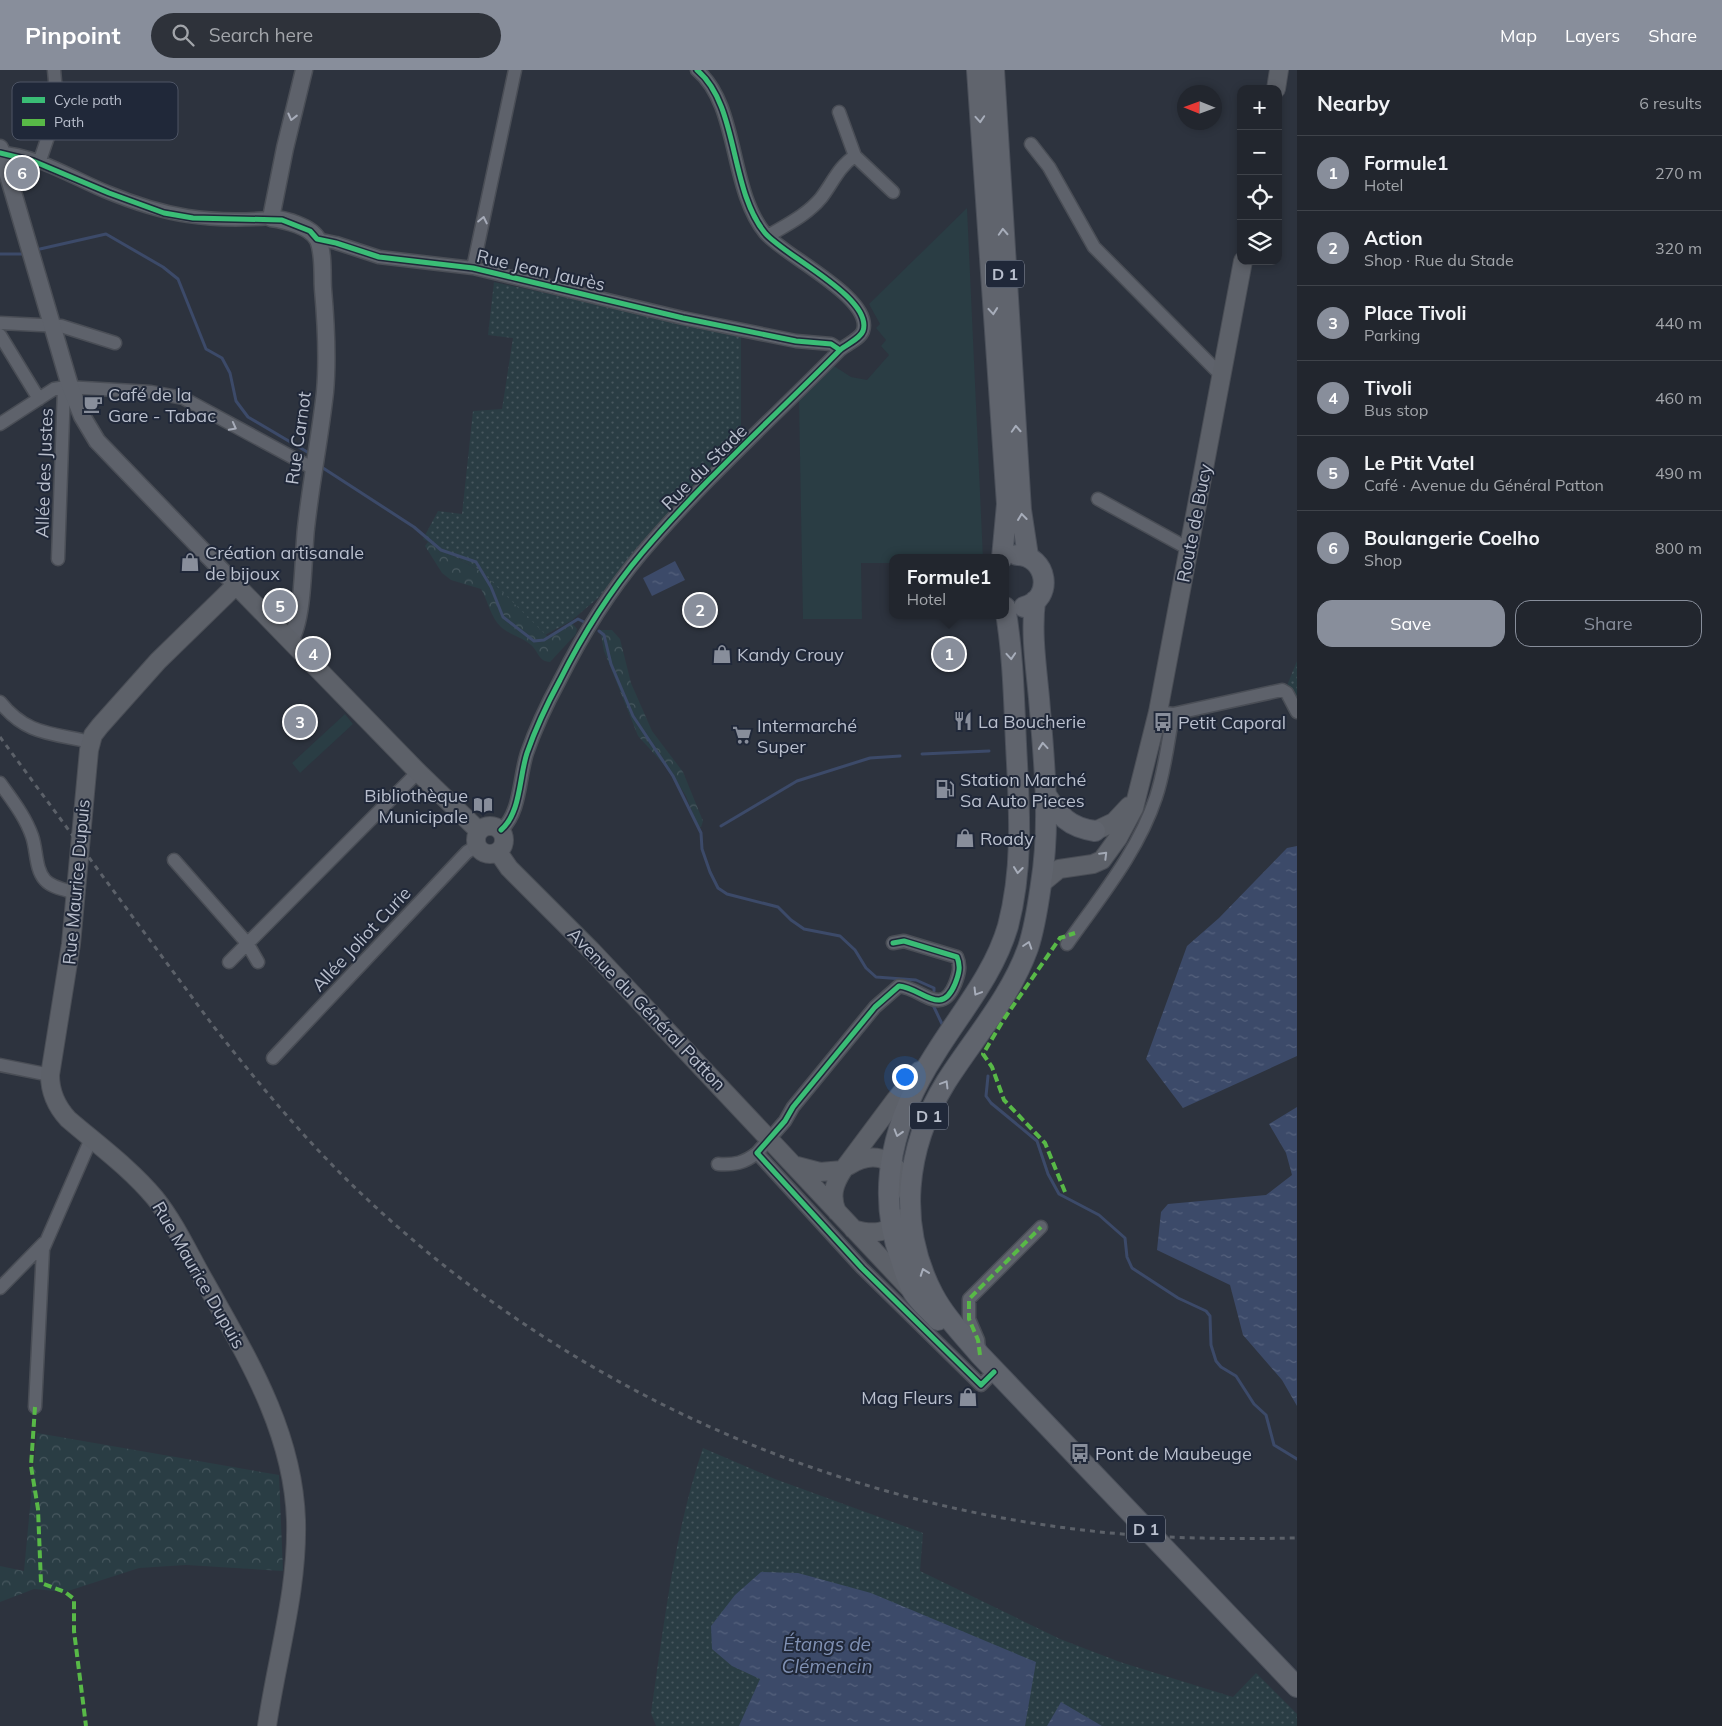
<!DOCTYPE html>
<meta charset="utf-8">
<style>
body{margin:0;font-family:Mulish,sans-serif;background:#2e323a;color:#f1f3f6}
.controls{position:absolute;right:15px;top:15px;display:grid;overflow:hidden;border-radius:10px;box-shadow:0 2px 8px #0003}
.controls button{width:45px;height:45px;display:grid;place-items:center;padding:0;border:0;border-bottom:1px solid #3f434a;background:#22262e;color:#f1f3f6;font:25px sans-serif}
.compass{position:absolute;left:1177px;top:15px;width:45px;height:45px;border-radius:50%;background:#22262e;box-shadow:0 2px 8px #0003;rotate:271deg}
.you{position:absolute;left:904px;top:1006px;width:18px;height:18px;margin:-12px;border:4px solid #fff;border-radius:50%;background:#1a73e8;box-shadow:0 0 0 8px #1a73e833}
.badge{display:grid;place-items:center;width:32px;height:32px;border-radius:50%;background:#888e9b;color:#fff;font-size:16px;font-weight:700}
.pin{position:absolute;translate:-50% -50%;border:2px solid #fff;box-shadow:0 1px 5px #0006}
.popup{position:absolute;left:889px;top:484px;width:120px;height:65px;box-sizing:border-box;display:grid;place-content:center;border-radius:10px;background:#22262e;filter:drop-shadow(0 1px 4px #0005);font-size:16px;white-space:nowrap;color:#a2a5aa}
.popup b{font-size:19px;color:#f1f3f6}
.popup::after{content:'';position:absolute;left:50%;top:100%;margin-left:-10px;border:10px solid transparent;border-top-color:#22262e}
.list{margin:0;padding:0;list-style:none}
h2{display:flex;justify-content:space-between;align-items:center;height:65px;margin:0;padding:0 20px;font-size:21px}
h2 small{font-size:16px;font-weight:400;color:#a2a5aa}
.list li{display:grid;grid-template-columns:32px 1fr auto;gap:15px;align-items:center;box-sizing:border-box;height:75px;padding:0 20px;border-top:1px solid #3f434a}
.list b{display:block;font-size:19px;white-space:nowrap}
.list p{margin:0;font-size:16px;white-space:nowrap;color:#a2a5aa}
.list em{font-size:16px;font-style:normal;color:#a2a5aa}
.actions{display:flex;gap:10px;padding:15px 20px}
.actions a{flex:1;padding:11px 0;border:1px solid #888e9b;border-radius:15px;text-align:center;font-size:18px;color:#888e9b}
.actions .main{background:#888e9b;color:#fff}
.icon{flex:none;width:28px;height:28px;fill:none;stroke:currentColor;stroke-width:2;stroke-linecap:round;stroke-linejoin:round}
.map{position:relative;flex:none;width:1297px;height:1656px;overflow:hidden}
header{display:flex;align-items:center;gap:30px;box-sizing:border-box;height:70px;padding:0 25px;background:#888e9b;color:#fff}
header strong{font-size:24px}
nav{display:flex;gap:28px;margin-inline-start:auto;font-size:18px}
.search{width:350px;height:45px;background:#2e323a;display:flex;align-items:center;gap:12px;box-sizing:border-box;padding:0 18px;border-radius:28px;color:#a2a5aa;font-size:19px}
main{display:flex}
aside{flex:1;background:#22262e}
.map>svg:first-child{display:block}
</style>
<header>
<strong>Pinpoint</strong>
<div class="search"><svg class="icon" aria-label="search" viewBox="0 0 24 24"><circle cx="10" cy="10" r="6"/><path d="M15 15l6 6"/></svg>Search here</div>
<nav><a>Map</a><a>Layers</a><a>Share</a></nav>
</header>
<main>
<div class="map">
<svg width="1297" height="1656" viewBox="0 0 1297 1656">
<defs>
<pattern id="grass-dots" width="8" height="8" patternUnits="userSpaceOnUse" patternTransform="scale(1.25)"><rect width="8" height="8" fill="#2a3d44"/><path d="M2 2h.1M6 6h.1" fill="none" stroke="#47575e" stroke-width="1.8" stroke-linecap="round"/></pattern>
<pattern id="forest-crowns" width="20" height="18" patternUnits="userSpaceOnUse" patternTransform="scale(1.25)"><rect width="20" height="18" fill="#2a3d44"/><path d="M2 6a3 3 0 1 1 6 0M12 15a3 3 0 1 1 6 0" fill="none" stroke="#47575e"/></pattern>
<pattern id="water-ripples" width="26" height="14" patternUnits="userSpaceOnUse" patternTransform="scale(1.25)"><rect width="26" height="14" fill="#3c4a69"/><path d="M2 4q2-2 4 0t4 0M15 11q2-2 4 0t4 0" fill="none" stroke="#56627d"/></pattern>
</defs>
<rect width="100%" height="100%" fill="#2d333e"/>
<!-- grass -->
<path fill="url(#grass-dots)" d="M 494,212 L 741,265 L 741,363 L 598,528 L 571,551 L 543,566 L 482,502 L 423,469 L 438,441 L 462,444 L 473,341 L 502,339 L 513,268 L 488,265 Z
M 1297,591 L 1297,639 L 1286,618 Z
M 703,1378 L 775,1409 L 923,1463 L 920,1501 L 1060,1569 L 1120,1592 L 1233,1627 L 1256,1603 L 1297,1644 L 1297,1656 L 656,1656 L 651,1643 C 664,1554 674,1464 703,1378 Z"/>
<!-- forest -->
<path fill="url(#forest-crowns)" d="M 428,472 L 482,502 L 549,568 L 566,555 L 572,553 L 577,559 L 576,564 L 550,592 C 538,591 539,582 531,575 C 524,568 510,565 501,557 C 491,548 488,531 481,519 L 451,510 L 442,503 L 425,476 Z
M 600,560 L 612,560 L 620,569 L 631,613 L 652,661 L 683,702 L 703,751 L 701,757 L 698,757 L 686,726 L 669,700 L 638,666 L 604,581 Z
M 37,1363 L 279,1405 L 283,1501 L 186,1495 L 139,1498 L 65,1522 L 34,1519 L 0,1532 L 0,1496 L 24,1501 Z"/>
<!-- pitch -->
<path fill="#2a3d44" d="M 967,138 L 983,488 L 893,488 L 893,493 L 861,493 L 862,549 L 803,549 L 799,331 L 834,296 L 851,307 L 867,310 L 889,285 L 881,276 L 886,270 L 876,258 L 880,254 L 869,234 Z
M 345,644 L 353,654 L 300,703 L 292,693 Z"/>
<!-- water -->
<path fill="url(#water-ripples)" d="M 675,491 L 685,510 L 652,526 L 643,508 Z
M 1297,776 L 1297,986 L 1183,1038 L 1146,989 L 1187,876 L 1219,848 L 1287,778 Z
M 1297,1037 L 1297,1336 L 1282,1310 L 1243,1265 L 1230,1215 L 1157,1180 L 1161,1142 L 1168,1134 L 1266,1125 L 1292,1105 L 1286,1083 L 1269,1054 Z
M 761,1502 L 798,1503 L 871,1523 L 1036,1592 L 1025,1656 L 739,1656 L 760,1609 L 732,1596 L 712,1579 L 711,1556 L 735,1525 Z
M 1061,1632 L 1102,1656 L 1047,1656 Z"/>
<g fill="none" stroke-linecap="round" stroke-linejoin="round">
<!-- stream -->
<path stroke="#3c4a69" stroke-width="3" d="M 40,179 L 106,164 L 163,197 L 178,209 L 206,279 L 222,288 L 230,303 L 236,331 L 248,347 L 309,383
M 0,184 L 24,184
M 323,398 L 414,457 L 441,480 L 476,492 L 491,517 L 503,547 L 534,571 L 544,570 L 578,549 L 584,552
M 599,561 L 604,565 L 611,594 L 633,646 L 673,706 L 701,763 L 702,779 L 710,802 L 718,818 L 727,824 L 778,837 L 791,850 L 804,859 L 840,866 L 855,880 L 866,898 L 876,907 L 916,910 L 934,918 L 934,921
M 922,684 L 989,681
M 721,756 L 797,711 L 870,688 L 900,686
M 933,935 L 943,956
M 988,1006 L 986,1026 L 991,1033 L 1037,1071 L 1048,1104 L 1059,1124 L 1099,1145 L 1125,1168 L 1127,1187 L 1132,1198 L 1178,1228 L 1206,1241 L 1210,1246 L 1211,1275 L 1216,1291 L 1221,1297 L 1236,1306 L 1254,1334 L 1266,1345 L 1274,1375 L 1297,1389"/>
<!-- minor casing -->
<g stroke="#4a4e56" stroke-width="15">
<path id="minor" d="M 839,42 L 855,86 L 893,122
M 1031,74 L 1049,97 L 1094,177 L 1216,300 L 1222,301
M 0,83 C 33,83 77,110 107,122 C 165,146 208,153 271,148
M 39,93 L 51,58 L 57,33 L 54,0
M 768,166 C 786,155 807,145 821,128 C 832,114 839,96 855,86
M 317,169 L 336,173 L 379,187 L 473,198 L 683,248 L 796,271 L 831,274 L 840,280
M 473,198 L 515,0
M 0,253 L 61,256 L 115,273
M 0,265 L 39,329
M 0,354 L 54,319 L 66,317 L 151,322 L 183,328 L 314,399
M 1098,429 L 1189,479
M 58,489 L 64,318
M 0,632 C 26,665 52,663 91,672
M 1165,643 L 1173,644 L 1282,620 L 1287,623 L 1297,642
M 0,713 C 12,730 25,746 32,766 C 37,780 35,799 45,810 C 52,818 67,820 76,823
M 501,760 C 521,743 519,707 527,683 C 536,657 547,634 560,610 C 582,566 610,521 642,483 C 703,411 774,347 840,280 C 847,274 860,269 863,261 C 874,228 784,186 765,163 C 729,119 739,35 697,0
M 174,790 L 247,873 L 258,892
M 893,873 L 904,871 L 957,887 C 961,896 959,904 955,914 C 941,948 922,918 899,916 L 875,937 L 793,1037 L 785,1051 L 757,1083 L 862,1198 L 981,1315 L 994,1302
M 1067,874 C 1100,827 1138,782 1156,727 C 1165,700 1168,671 1173,644
M 229,892 L 418,702
M 273,988 L 467,782 L 477,776
M 0,995 L 50,1005
M 718,1094 C 735,1095 744,1093 757,1083
M 0,1218 L 44,1173
M 979,1280 L 978,1270 L 969,1249 L 969,1229 L 1041,1157
M 35,1337 L 43,1179 L 91,1069"/>
</g>
<!-- tertiary casing -->
<g stroke="#4a4e56" stroke-width="19">
<path id="tertiary" d="M 0,78 L 70,316 L 82,346 L 97,371 L 236,515
M 290,570 C 304,550 303,484 306,458 C 311,412 320,367 325,322 C 328,288 326,253 323,219 C 322,204 324,184 318,170 C 311,156 285,150 271,148 L 285,78 L 304,0"/>
</g>
<!-- secondary casing -->
<g stroke="#4a4e56" stroke-width="20">
<path id="secondary" d="M 1276,19 L 1279,0
M476 770a14 14 0 1 1 28 0a14 14 0 1 1-28 0Z
M 1095,761 L 1114,752 L 1129,736
M 498,782 L 509,798 L 591,880 L 910,1219
M 1042,813 L 1059,799 L 1093,794 L 1102,790 L 1118,768 L 1134,738 L 1158,642 L 1243,191
M 797,1096 L 820,1102 L 843,1100 L 896,1029 L 919,1001
M 848,1096 C 878,1077 902,1092 908,1125
M 837,1142 C 830,1126 834,1114 843,1100
M 853,1159 C 872,1165 888,1164 902,1148
M 267,1656 C 277,1587 298,1520 296,1450 C 293,1361 247,1287 205,1212 C 189,1184 175,1153 155,1128 C 130,1098 97,1074 68,1049 C 57,1037 50,1022 50,1005 L 71,874 L 89,680 L 93,665 L 100,656 L 158,591 L 236,515 L 418,702 L 479,761"/>
</g>
<!-- primary casing -->
<g stroke="#4b505a" stroke-width="22">
<path id="primary" d="M 977,0 L 1007,434 L 1002,488
M 994,0 L 1021,440 L 1028,486
M 1017,485 C 1047,485 1055,529 1024,537
M 1035,531 C 1031,563 1036,596 1039,628 C 1044,690 1051,752 1041,814 C 1038,835 1035,857 1028,878 C 1010,928 974,968 946,1012 C 905,1078 897,1155 933,1224 C 945,1247 964,1266 980,1285 L 1297,1617
M 1046,725 C 1060,746 1068,757 1095,761
M 938,1250 C 930,1241 919,1232 913,1222 C 908,1212 904,1200 901,1190 C 874,1118 895,1046 935,984 C 961,942 994,904 1008,856 C 1024,795 1019,735 1016,674 C 1014,629 1013,582 1005,537"/>
</g>
<!-- minor -->
<use href="#minor" stroke="#5e626b" stroke-width="12"/>
<!-- tertiary -->
<use href="#tertiary" stroke="#5e626b" stroke-width="16"/>
<!-- secondary -->
<use href="#secondary" stroke="#5d6169" stroke-width="18"/>
<!-- primary -->
<use href="#primary" stroke="#60646d" stroke-width="20"/>
<!-- rail -->
<path stroke="#5c6169" stroke-width="3" stroke-dasharray="5 5" stroke-linecap="butt" d="M 0,667 L 214,957 C 262,1018 311,1077 368,1130 C 573,1322 842,1440 1122,1464 C 1180,1469 1239,1469 1297,1468"/>
<!-- quiet -->
<path stroke="#58b947" stroke-width="4" stroke-dasharray="8 4" stroke-linecap="butt" d="M 1065,1122 L 1045,1073 L 1004,1030 L 992,997 L 983,984 L 1004,949 L 1060,868 L 1075,863
M 980,1285 L 978,1270 L 969,1249 L 969,1229 L 1041,1157
M 35,1337 L 31,1396 L 38,1439 L 41,1513 L 65,1522 L 74,1529 L 74,1561 L 86,1656"/>
<!-- cycleway casing -->
<g stroke="#202839" stroke-width="8">
<path id="cycleway" d="M 0,83 L 33,91 L 109,123 L 164,143 L 193,148 L 282,150 L 310,161 L 317,169 L 336,173 L 379,187 L 473,198 L 683,248 L 796,271 L 831,274 L 840,280
M 501,760 C 521,743 519,707 527,683 C 536,657 547,634 560,610 C 582,566 610,521 642,483 C 703,411 774,347 840,280 C 847,274 860,269 863,261 C 874,228 784,186 765,163 C 729,119 739,35 697,0
M 893,873 L 904,871 L 957,887 C 961,896 959,904 955,914 C 941,948 922,918 899,916 L 875,937 L 793,1037 L 785,1051 L 757,1083 L 862,1198 L 981,1315 L 994,1302"/>
</g>
<!-- cycleway -->
<use href="#cycleway" stroke="#3abd76" stroke-width="5"/>
</g>
<!-- one-way arrows -->
<defs><path id="oneway-chevron" d="M-2-3.5L2.5 0L-2 3.5" fill="none" stroke-width="1.6" stroke-linecap="round" stroke-linejoin="round" transform="scale(1.25)"/></defs>
<g stroke="#a7acb9">
<use href="#oneway-chevron" transform="translate(292 47) rotate(104)"/>
<use href="#oneway-chevron" transform="translate(483 150) rotate(-78)"/>
<use href="#oneway-chevron" transform="translate(233 357) rotate(28)"/>
</g>
<g stroke="#a7adba">
<use href="#oneway-chevron" transform="translate(980 49) rotate(86)"/>
<use href="#oneway-chevron" transform="translate(1003 162) rotate(-93)"/>
<use href="#oneway-chevron" transform="translate(993 241) rotate(85)"/>
<use href="#oneway-chevron" transform="translate(1016 359) rotate(-93)"/>
<use href="#oneway-chevron" transform="translate(1022 447) rotate(-97)"/>
<use href="#oneway-chevron" transform="translate(1011 586) rotate(86)"/>
<use href="#oneway-chevron" transform="translate(1043 676) rotate(-95)"/>
<use href="#oneway-chevron" transform="translate(1018 800) rotate(97)"/>
<use href="#oneway-chevron" transform="translate(1028 875) rotate(-72)"/>
<use href="#oneway-chevron" transform="translate(977 922) rotate(121)"/>
<use href="#oneway-chevron" transform="translate(945 1014) rotate(-59)"/>
<use href="#oneway-chevron" transform="translate(898 1063) rotate(107)"/>
<use href="#oneway-chevron" transform="translate(924 1202) rotate(-110)"/>
</g>
<use stroke="#a2a8b4" href="#oneway-chevron" transform="translate(1104 785) rotate(-45)"/>
<!-- icons -->
<defs>
<g id="cafe-bare" transform="scale(1.5)"><path d="M-5.5-4.5H6V0H3Q3 3.5 0 3.5H-2.5Q-5.5 3.5-5.5 0ZM3-3.2v2h1.7v-2ZM-6 4.5H4V6H-6Z" fill="#888e9b" stroke="#202839" stroke-width="2.5" paint-order="stroke"/></g>
<g id="shop-bare" transform="scale(1.5)"><path d="M-5-2.5h2.3a2.7 3.5 0 0 1 5.4 0H5L5.5 6h-11ZM-1.5-2.5h3a1.5 2.3 0 0 0-3 0Z" fill="#888e9b" stroke="#202839" stroke-width="2.5" paint-order="stroke"/></g>
<g id="restaurant-bare" transform="scale(1.5)"><path d="M-5-6h1v4h1v-4h1v4h1v-4h1v5L-1.5 .5V6h-2V.5L-5-1ZM5-6V6H3V1.5H1.5Q1.5-4 5-6Z" fill="#888e9b" stroke="#202839" stroke-width="2.5" paint-order="stroke"/></g>
<g id="bus-bare" transform="scale(1.5)"><path d="M-5-6H5V4H4V6H2V4H-2V6H-4V4H-5ZM-3.5-4V0h7V-4ZM-3.5 1.2v1.5H-2V1.2ZM2 1.2v1.5H3.5V1.2Z" fill="#888e9b" stroke="#202839" stroke-width="2.5" paint-order="stroke"/></g>
<g id="supermarket-bare" transform="scale(1.5)"><path d="M-6-5.5h2.5l.6 2H6L4.5 2H-2.5L-4.4-4H-6ZM-1.5 3.2a1.3 1.3 0 1 0 .1 0ZM3 3.2a1.3 1.3 0 1 0 .1 0Z" fill="#888e9b" stroke="#202839" stroke-width="2.5" paint-order="stroke"/></g>
<g id="fuel-bare" transform="scale(1.5)"><path d="M-5.5-6h7V0h2V4h1.3V-2.5L3-4.5l.8-.8L6-3V5H2.5V1h-1V6h-7ZM-4.2-4.7v3.2H.2V-4.7Z" fill="#888e9b" stroke="#202839" stroke-width="2.5" paint-order="stroke"/></g>
<g id="library-bare" transform="scale(1.5)"><path d="M-6-4Q-3-5.5-.7-3.5V5Q-3 3-6 4ZM6-4Q3-5.5 .7-3.5V5Q3 3 6 4Z" fill="#888e9b" stroke="#202839" stroke-width="2.5" paint-order="stroke"/></g>
</defs>
<g fill-rule="evenodd">
<use href="#cafe-bare" x="93" y="334"/>
<use href="#shop-bare" x="190" y="492"/>
<use href="#shop-bare" x="722" y="584"/>
<use href="#restaurant-bare" x="963" y="651"/>
<use href="#bus-bare" x="1163" y="652"/>
<use href="#supermarket-bare" x="742" y="665"/>
<use href="#fuel-bare" x="945" y="719"/>
<use href="#library-bare" x="483" y="735"/>
<use href="#shop-bare" x="965" y="768"/>
<use href="#shop-bare" x="968" y="1327"/>
<use href="#bus-bare" x="1080" y="1383"/>
</g>
<g text-anchor="middle" dominant-baseline="central" stroke-width="4" stroke-linejoin="round" paint-order="stroke">
<!-- shield labels -->
<g fill="#202839" stroke="#8b92a1" stroke-width="1">
<rect x="986" y="190.5" width="38" height="27" rx="4"/>
<rect x="910" y="1032.5" width="38" height="27" rx="4"/>
<rect x="1127" y="1445.5" width="38" height="27" rx="4"/>
</g>
<g font-size="16" font-weight="bold" fill="#b9bfcd">
<text x="1005" y="204">D 1</text>
<text x="929" y="1046">D 1</text>
<text x="1146" y="1459">D 1</text>
</g>
<!-- street labels -->
<g font-size="18" fill="#b9bfcd" stroke="#202839">
<text transform="translate(541 200) rotate(13)">Rue Jean Jaurès</text>
<text transform="translate(298 368) rotate(-82)">Rue Carnot</text>
<text transform="translate(704 397) rotate(-45)">Rue du Stade</text>
<text transform="translate(44 403) rotate(-88)">Allée des Justes</text>
<text transform="translate(1194 453) rotate(-79)">Route de Bucy</text>
<text transform="translate(76 812) rotate(-85)">Rue Maurice Dupuis</text>
<text transform="translate(361 869) rotate(-47)">Allée Joliot Curie</text>
<text transform="translate(647 939) rotate(46)">Avenue du Général Patton</text>
<text transform="translate(199 1205) rotate(60)">Rue Maurice Dupuis</text>
</g>
<!-- poi labels -->
<g font-size="18" fill="#b9bfcd" stroke="#202839" text-anchor="start">
<text x="108" y="324">Café de la<tspan x="108" dy="21">Gare - Tabac</tspan></text>
<text x="205" y="482">Création artisanale<tspan x="205" dy="21">de bijoux</tspan></text>
<text x="737" y="584">Kandy Crouy</text>
<text x="978" y="651">La Boucherie</text>
<text x="1178" y="652">Petit Caporal</text>
<text x="757" y="655">Intermarché<tspan x="757" dy="21">Super</tspan></text>
<text x="960" y="709">Station Marché<tspan x="960" dy="21">Sa Auto Pieces</tspan></text>
<text x="468" y="725" text-anchor="end">Bibliothèque<tspan x="468" dy="21">Municipale</tspan></text>
<text x="980" y="768">Roady</text>
<text x="953" y="1327" text-anchor="end">Mag Fleurs</text>
<text x="1095" y="1383">Pont de Maubeuge</text>
</g>
<!-- water labels -->
<g font-size="19" font-style="italic" fill="#8091b4" stroke="#202839">
<text x="827" y="1574">Étangs de<tspan x="827" dy="22">Clémencin</tspan></text>
</g>
</g>
<!-- legend -->
<rect x="12" y="12" width="166" height="58" rx="8" fill="#202839" stroke="#4e5565" stroke-width="1"/>
<rect x="22" y="27" width="23" height="6" fill="#3abd76"/>
<rect x="22" y="49" width="23" height="7" fill="#58b947"/>
<g font-size="14" fill="#b9bfcd">
<text x="54" y="35">Cycle path</text>
<text x="54" y="57">Path</text>
</g>
</svg>
<div class="controls">
<button>+</button>
<button>−</button>
<button><svg class="icon" aria-label="locate" viewBox="0 0 24 24"><circle cx="12" cy="12" r="6"/><path d="M12 2v4M12 18v4M2 12h4M18 12h4"/></svg></button>
<button><svg class="icon" aria-label="layers" viewBox="0 0 24 24"><path d="M12 4l9 5-9 5-9-5zM3 14l9 5 9-5"/></svg></button>
</div>
<svg class="compass" viewBox="-18 -18 36 36"><path d="M0-13l5 13h-10z" fill="#e53935"/><path d="M0 13l5-13h-10z" fill="#a2a5aa"/></svg>
<div class="you"></div>
<div class="pin badge" style="left:949px;top:584px">1</div>
<div class="popup"><b>Formule1</b>Hotel</div>
<div class="pin badge" style="left:700px;top:540px">2</div>
<div class="pin badge" style="left:300px;top:652px">3</div>
<div class="pin badge" style="left:313px;top:584px">4</div>
<div class="pin badge" style="left:280px;top:536px">5</div>
<div class="pin badge" style="left:22px;top:103px">6</div>
</div>
<aside>
<h2>Nearby<small>6 results</small></h2>
<ul class="list">
<li><span class="badge">1</span><div><b>Formule1</b><p>Hotel</p></div><em>270 m</em></li>
<li><span class="badge">2</span><div><b>Action</b><p>Shop · Rue du Stade</p></div><em>320 m</em></li>
<li><span class="badge">3</span><div><b>Place Tivoli</b><p>Parking</p></div><em>440 m</em></li>
<li><span class="badge">4</span><div><b>Tivoli</b><p>Bus stop</p></div><em>460 m</em></li>
<li><span class="badge">5</span><div><b>Le Ptit Vatel</b><p>Café · Avenue du Général Patton</p></div><em>490 m</em></li>
<li><span class="badge">6</span><div><b>Boulangerie Coelho</b><p>Shop</p></div><em>800 m</em></li>
</ul>
<div class="actions"><a class="main">Save</a><a>Share</a></div>
</aside>
</main>
